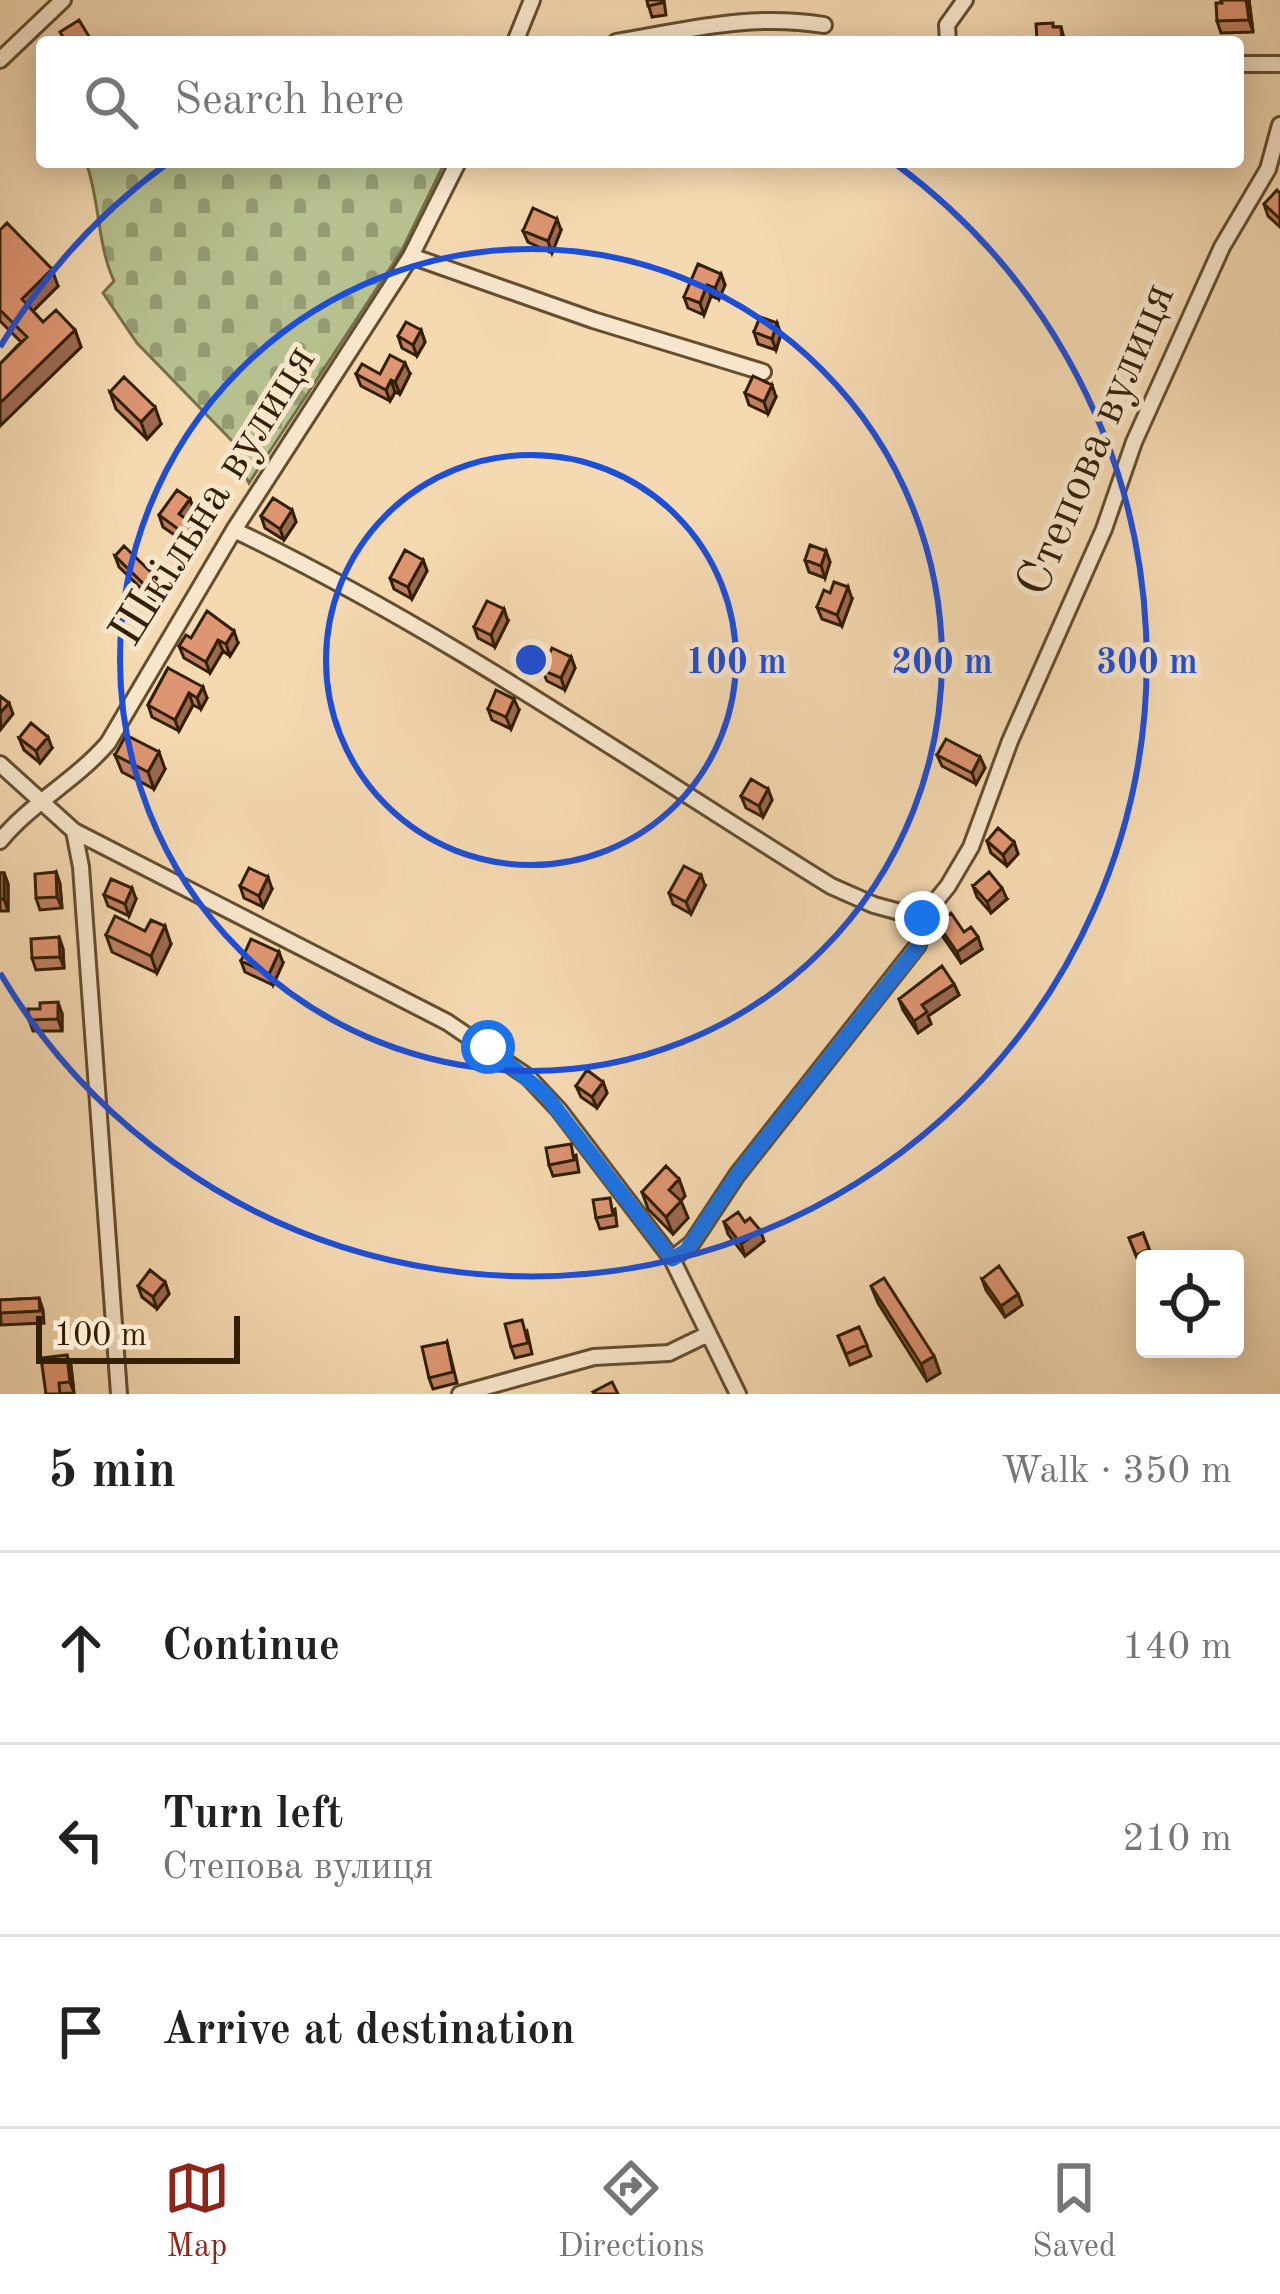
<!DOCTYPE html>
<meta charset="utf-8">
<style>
body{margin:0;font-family:"Old Standard TT",serif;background:#f2f2f2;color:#222}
.controls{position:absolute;right:36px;bottom:36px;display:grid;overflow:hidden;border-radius:12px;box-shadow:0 6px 30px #0003}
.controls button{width:108px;height:108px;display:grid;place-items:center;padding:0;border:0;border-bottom:3px solid #e0e0e0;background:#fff;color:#222;font:60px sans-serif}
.scale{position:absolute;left:36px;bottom:30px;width:204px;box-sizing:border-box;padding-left:12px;border:6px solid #331f03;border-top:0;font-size:33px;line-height:42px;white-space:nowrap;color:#331f03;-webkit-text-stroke:9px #f8e6cc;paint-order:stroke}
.stop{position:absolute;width:36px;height:36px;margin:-27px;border:9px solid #1a73e8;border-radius:50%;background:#fff}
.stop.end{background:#1a73e8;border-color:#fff;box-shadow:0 3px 12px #0008}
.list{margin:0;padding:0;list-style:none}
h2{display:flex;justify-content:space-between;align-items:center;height:156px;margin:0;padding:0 48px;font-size:51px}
h2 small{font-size:39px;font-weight:400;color:#767676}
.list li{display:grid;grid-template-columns:78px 1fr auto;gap:36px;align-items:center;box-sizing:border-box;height:192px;padding:0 48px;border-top:3px solid #e0e0e0}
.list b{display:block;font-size:45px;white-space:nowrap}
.list p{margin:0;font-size:39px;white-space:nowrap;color:#767676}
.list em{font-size:39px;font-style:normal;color:#767676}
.icon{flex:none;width:66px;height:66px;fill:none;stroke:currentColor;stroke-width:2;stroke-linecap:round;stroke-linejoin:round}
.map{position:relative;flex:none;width:1280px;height:1394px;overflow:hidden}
.search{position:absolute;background:#fff;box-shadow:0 6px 30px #0003;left:36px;right:36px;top:36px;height:132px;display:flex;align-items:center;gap:30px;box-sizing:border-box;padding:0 42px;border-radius:12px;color:#767676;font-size:45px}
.sheet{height:732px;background:#fff}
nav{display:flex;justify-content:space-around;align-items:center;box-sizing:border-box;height:168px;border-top:3px solid #e0e0e0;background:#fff;font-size:33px;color:#767676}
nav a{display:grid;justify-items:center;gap:6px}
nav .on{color:#8f2418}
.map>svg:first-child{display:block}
</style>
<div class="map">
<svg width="1280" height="1394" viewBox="0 0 1280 1394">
<defs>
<pattern id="cemetery-stones" width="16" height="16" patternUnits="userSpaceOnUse" patternTransform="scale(3)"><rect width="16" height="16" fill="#b7c08f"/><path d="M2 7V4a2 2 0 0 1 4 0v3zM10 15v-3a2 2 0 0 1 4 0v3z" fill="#959b73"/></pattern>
</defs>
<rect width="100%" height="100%" fill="#f5d9b1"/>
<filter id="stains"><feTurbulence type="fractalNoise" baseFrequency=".00167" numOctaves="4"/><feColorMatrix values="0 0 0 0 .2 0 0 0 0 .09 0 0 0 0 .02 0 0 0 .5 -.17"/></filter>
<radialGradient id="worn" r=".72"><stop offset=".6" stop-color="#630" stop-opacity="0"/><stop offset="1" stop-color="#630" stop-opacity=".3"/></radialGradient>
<!-- cemetery -->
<path fill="url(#cemetery-stones)" stroke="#757049" stroke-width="3" d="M 86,162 L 445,162 L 402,250 L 249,483 L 233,453 L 236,445 L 137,343 L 103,293 L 114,281 C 97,244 100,201 86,162 Z"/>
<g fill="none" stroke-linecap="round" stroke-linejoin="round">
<!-- minor casing -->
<g stroke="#644e2e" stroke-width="20">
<path id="minor" d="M 515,42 L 532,0
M 616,42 C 689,30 749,13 824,25
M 948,42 L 947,25 L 965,0
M 0,60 L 63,0
M 1238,64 L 1280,64
M 411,256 L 593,320 L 763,372
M 234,530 C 444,630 634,764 831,886 L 874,905 L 922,918
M 0,764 L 74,831 L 81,867 L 119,1394
M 74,831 L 447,1022 L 528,1077 L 559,1110 L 672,1259 L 738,1394
M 0,841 C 31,803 74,782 108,743 L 234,530 L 411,256 L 458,162
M 672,1259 L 692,1243 L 737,1175 L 918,945 L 922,918 L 948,886 L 971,847 L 1010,741 L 1104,529 L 1134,442 L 1222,247 L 1268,169 L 1280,125
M 460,1394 L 594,1357 L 669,1353 L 706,1335"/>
</g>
<!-- minor -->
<use href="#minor" stroke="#f8e6cc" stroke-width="14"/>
</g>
<!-- wall -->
<path fill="#bf8062" stroke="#331f03" stroke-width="3" d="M 647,0 L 664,0 L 666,15 L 652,17 Z
M 1221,0 L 1249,0 L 1253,32 L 1221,33 L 1217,21 Z
M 1054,27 L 1061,27 L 1065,42 L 1038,42 L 1037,40 Z
M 1280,193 L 1280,227 L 1268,216 L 1264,204 Z
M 0,230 L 58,286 L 33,311 L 43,322 L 75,330 L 81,347 L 0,426 L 0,364 L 21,342 L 0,321 Z
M 561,230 L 552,253 L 528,242 L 523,231 Z
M 721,274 L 725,285 L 719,299 L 711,296 L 704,315 L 688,308 L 684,297 Z
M 421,330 L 425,342 L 417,356 L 402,348 L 398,336 Z
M 754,332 L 781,334 L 776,350 L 758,344 Z
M 356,374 L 410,374 L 400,394 L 395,392 L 390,401 L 361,386 Z
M 110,392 L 161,424 L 147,439 L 116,409 Z
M 745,393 L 776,397 L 768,414 L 749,405 Z
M 190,499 L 194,511 L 187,520 L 205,541 L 198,551 L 163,527 L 159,515 Z
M 292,510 L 296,522 L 284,540 L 265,528 L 261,516 Z
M 826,551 L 830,562 L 825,578 L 809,572 L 805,560 Z
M 115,556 L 161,582 L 166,593 L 156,603 L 119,567 Z
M 423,560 L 427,571 L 412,599 L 394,589 L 390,578 Z
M 852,599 L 842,626 L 822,619 L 817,607 Z
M 508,621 L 495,647 L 478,638 L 474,627 Z
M 191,638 L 238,643 L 230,656 L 223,651 L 210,673 L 184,658 L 179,646 Z
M 571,657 L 575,668 L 565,690 L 547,681 L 542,670 Z
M 168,668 L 207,698 L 201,709 L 193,705 L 179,731 L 152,717 L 148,705 Z
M 488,709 L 519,710 L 511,729 L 492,720 Z
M 19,738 L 52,748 L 40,763 L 24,750 Z
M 115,755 L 165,769 L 154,789 L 122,772 Z
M 937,755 L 980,757 L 985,768 L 976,784 L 942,766 Z
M 768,789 L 772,800 L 763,817 L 746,808 L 741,796 Z
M 987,841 L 1014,842 L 1018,854 L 1007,866 L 991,853 Z
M 56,872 L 60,884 L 62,908 L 40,910 L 36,898 Z
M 0,873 L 4,873 L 8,884 L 8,911 L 0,911 Z
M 240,886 L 272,889 L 263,907 L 244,898 Z
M 705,886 L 691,914 L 673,904 L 669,893 Z
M 973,886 L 1007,899 L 991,913 L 977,897 Z
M 104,895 L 136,899 L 129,916 L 108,906 Z
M 937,923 L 964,932 L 982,949 L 961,963 L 941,934 Z
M 145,931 L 171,944 L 157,973 L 112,952 L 106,935 Z
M 59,937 L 63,949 L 64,968 L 36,970 L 32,958 Z
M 241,961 L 283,963 L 273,985 L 245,972 Z
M 954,984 L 959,995 L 928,1016 L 931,1024 L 918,1033 L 903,1010 L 899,999 Z
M 62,1014 L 62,1031 L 33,1031 L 29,1020 Z
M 603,1082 L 607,1093 L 597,1108 L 581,1097 L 576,1086 Z
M 576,1155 L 579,1172 L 553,1176 L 549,1165 Z
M 679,1179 L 685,1196 L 681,1201 L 688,1218 L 673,1234 L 648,1209 L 642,1192 Z
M 615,1209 L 617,1226 L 600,1229 L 596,1218 Z
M 724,1222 L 745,1222 L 760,1230 L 764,1241 L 745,1256 L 728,1234 Z
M 1143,1233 L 1153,1259 L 1145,1259 L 1145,1264 L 1140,1266 L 1129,1238 Z
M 982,1279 L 1018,1294 L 1022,1305 L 1005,1317 L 986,1290 Z
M 165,1282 L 169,1294 L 157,1309 L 142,1297 L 138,1286 Z
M 871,1286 L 934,1356 L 940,1373 L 927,1381 L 878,1303 Z
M 39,1298 L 43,1310 L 44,1323 L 1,1325 L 0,1300 Z
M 859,1327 L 871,1356 L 850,1365 L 838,1336 Z
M 527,1331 L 532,1354 L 515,1358 L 511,1347 Z
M 447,1342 L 457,1383 L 433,1389 L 429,1378 Z
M 71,1366 L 74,1393 L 46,1394 Z"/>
<!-- shaded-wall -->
<path fill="#9b6850" stroke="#331f03" stroke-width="3" d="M 1246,0 L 1249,0 L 1253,32 L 1249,20 Z
M 557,219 L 561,230 L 552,253 L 548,241 Z
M 52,269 L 58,286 L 28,316 L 22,299 Z
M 721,274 L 725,285 L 719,299 L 715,288 Z
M 707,285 L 711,296 L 704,315 L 700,303 Z
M 777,323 L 781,334 L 776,350 L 772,339 Z
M 75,330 L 81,347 L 0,426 L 0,403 Z
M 421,330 L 425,342 L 417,356 L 413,345 Z
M 405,363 L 410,374 L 400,394 L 395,382 Z
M 391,380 L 395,392 L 390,401 L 386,390 Z
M 772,385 L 776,397 L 768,414 L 764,402 Z
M 155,407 L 161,424 L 147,439 L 141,422 Z
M 190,499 L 194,511 L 183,526 L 179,514 Z
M 292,510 L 296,522 L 284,540 L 280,529 Z
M 201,530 L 205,541 L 198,551 L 193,540 Z
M 826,551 L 830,562 L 825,578 L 821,566 Z
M 423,560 L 427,571 L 412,599 L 408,587 Z
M 161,582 L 166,593 L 156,603 L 152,592 Z
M 848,587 L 852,599 L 842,626 L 837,615 Z
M 504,609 L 508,621 L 495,647 L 491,635 Z
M 234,631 L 238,643 L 230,656 L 226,644 Z
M 218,640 L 223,651 L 210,673 L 206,662 Z
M 571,657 L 575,668 L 565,690 L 561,678 Z
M 203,687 L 207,698 L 201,709 L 197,698 Z
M 189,693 L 193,705 L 179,731 L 175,720 Z
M 514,699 L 519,710 L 511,729 L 506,717 Z
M 9,703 L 13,714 L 1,729 L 0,713 Z
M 48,737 L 52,748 L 40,763 L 36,751 Z
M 159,752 L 165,769 L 154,789 L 148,772 Z
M 980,757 L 985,768 L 976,784 L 972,773 Z
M 768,789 L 772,800 L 763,817 L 759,806 Z
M 1014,842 L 1018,854 L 1007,866 L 1003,855 Z
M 56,872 L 60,884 L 62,908 L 57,897 Z
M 4,873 L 8,884 L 8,911 L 4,899 Z
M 701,875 L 705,886 L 691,914 L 686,902 Z
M 268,877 L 272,889 L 263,907 L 259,896 Z
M 132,888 L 136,899 L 129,916 L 125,904 Z
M 1002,888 L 1007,899 L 991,913 L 987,902 Z
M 165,926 L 171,944 L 157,973 L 151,956 Z
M 59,937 L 63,949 L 64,968 L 60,957 Z
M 978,937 L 982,949 L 961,963 L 957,952 Z
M 279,952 L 283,963 L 273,985 L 269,974 Z
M 954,984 L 959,995 L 928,1016 L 931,1024 L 918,1033 L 914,1021 L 922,1005 Z
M 58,1002 L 62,1014 L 62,1031 L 58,1019 Z
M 603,1082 L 607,1093 L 597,1108 L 592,1097 Z
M 679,1179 L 685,1196 L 675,1207 L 669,1190 Z
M 681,1201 L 688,1218 L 673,1234 L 666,1217 Z
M 760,1230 L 764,1241 L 745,1256 L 741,1244 Z
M 165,1282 L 169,1294 L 157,1309 L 153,1297 Z
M 1018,1294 L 1022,1305 L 1005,1317 L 1001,1306 Z
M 67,1355 L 71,1366 L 74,1393 L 70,1382 Z
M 934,1356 L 940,1373 L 927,1381 L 921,1364 Z"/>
<!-- building -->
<path fill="#de9572" stroke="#331f03" stroke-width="3" d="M 647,0 L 661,0 L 662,3 L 648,6 Z
M 1221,0 L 1246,0 L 1249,20 L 1217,21 L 1216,3 L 1222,3 Z
M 79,20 L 91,40 L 87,42 L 66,42 L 60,32 Z
M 1053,23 L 1053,27 L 1061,27 L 1062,37 L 1037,40 L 1036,24 Z
M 1277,190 L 1280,193 L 1280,219 L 1264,204 Z
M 533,208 L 557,219 L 548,241 L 523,231 Z
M 7,223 L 52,269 L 22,299 L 43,322 L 56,310 L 75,330 L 0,403 L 0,364 L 27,337 L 0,310 L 0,230 Z
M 698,264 L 721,274 L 715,288 L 707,285 L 700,303 L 684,297 Z
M 760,317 L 777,323 L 772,339 L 754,332 Z
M 406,322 L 421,330 L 413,345 L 398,336 Z
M 390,355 L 405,363 L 395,382 L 391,380 L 386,390 L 356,374 L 362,364 L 380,374 Z
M 753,376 L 772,385 L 764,402 L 745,393 Z
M 124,377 L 155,407 L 141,422 L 110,392 Z
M 177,490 L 190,499 L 179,514 L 201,530 L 193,540 L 159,515 Z
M 273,498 L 292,510 L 280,529 L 261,516 Z
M 810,545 L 826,551 L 821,566 L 805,560 Z
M 124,546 L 161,582 L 152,592 L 115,556 Z
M 405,550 L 423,560 L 408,587 L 390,578 Z
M 834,582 L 848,587 L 837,615 L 817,607 L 824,590 L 830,593 Z
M 487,601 L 504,609 L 491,635 L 474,627 Z
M 207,611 L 234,631 L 226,644 L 218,640 L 206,662 L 179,646 L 186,635 L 191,638 Z
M 552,648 L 571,657 L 561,678 L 542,670 Z
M 168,668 L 203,687 L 197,698 L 189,693 L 175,720 L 148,705 Z
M 496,690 L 514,699 L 506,717 L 488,709 Z
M 0,696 L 9,703 L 0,713 Z
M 31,723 L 48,737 L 36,751 L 19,738 Z
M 126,735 L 159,752 L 148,772 L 115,755 Z
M 946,739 L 980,757 L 972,773 L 937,755 Z
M 751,779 L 768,789 L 759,806 L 741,796 Z
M 998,828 L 1014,842 L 1003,855 L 987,841 Z
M 684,866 L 701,875 L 686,902 L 669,893 Z
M 249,868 L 268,877 L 259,896 L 240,886 Z
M 56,872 L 57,897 L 36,898 L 35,874 Z
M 989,872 L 1002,888 L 987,902 L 973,886 Z
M 0,873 L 4,873 L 4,899 L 0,899 Z
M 111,879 L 132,888 L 125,904 L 104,895 Z
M 951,913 L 964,932 L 971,927 L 978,937 L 957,952 L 937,923 Z
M 115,916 L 145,931 L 151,920 L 165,926 L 151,956 L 106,935 Z
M 59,937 L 60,957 L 32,958 L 31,939 Z
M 251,939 L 279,952 L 269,974 L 241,961 Z
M 942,966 L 954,984 L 922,1005 L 927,1012 L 914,1021 L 899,999 Z
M 58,1002 L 58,1019 L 29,1020 L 28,1009 L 40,1009 L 40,1003 Z
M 587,1070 L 603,1082 L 592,1097 L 576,1086 Z
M 571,1144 L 574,1160 L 549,1165 L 546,1148 Z
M 666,1166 L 679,1179 L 669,1190 L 681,1201 L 666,1217 L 642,1192 Z
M 610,1198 L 613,1215 L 596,1218 L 593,1200 Z
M 738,1212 L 745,1222 L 750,1218 L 760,1230 L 741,1244 L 724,1222 Z
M 1143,1233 L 1149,1249 L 1136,1255 L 1129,1238 Z
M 999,1266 L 1018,1294 L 1001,1306 L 982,1279 Z
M 150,1270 L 165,1282 L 153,1297 L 138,1286 Z
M 884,1278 L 934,1356 L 921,1364 L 871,1286 Z
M 39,1298 L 40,1311 L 0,1313 L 0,1300 Z
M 522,1320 L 528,1343 L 511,1347 L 505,1324 Z
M 859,1327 L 867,1345 L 846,1354 L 838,1336 Z
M 447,1342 L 453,1372 L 429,1378 L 422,1347 Z
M 67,1355 L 70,1382 L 59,1383 L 60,1394 L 46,1394 L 41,1358 Z
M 612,1382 L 618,1394 L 595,1394 L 593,1392 Z"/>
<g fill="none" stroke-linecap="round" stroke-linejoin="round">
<!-- route -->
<path stroke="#1a73e8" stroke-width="15" d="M 488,1047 L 545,1094 L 672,1259 L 686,1251 L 737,1175 L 919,945 L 922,918"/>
</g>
<!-- distance rings -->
<g fill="none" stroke="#1d4ed8" stroke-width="6">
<circle cx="531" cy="660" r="205"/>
<circle cx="531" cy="660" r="411"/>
<path d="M0 347A616 616 0 0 1 165 165M897 165A616 616 0 1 1 0 973"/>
</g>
<g text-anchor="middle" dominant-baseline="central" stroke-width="10" stroke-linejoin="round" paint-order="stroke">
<!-- street labels -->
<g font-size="48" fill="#331f03" stroke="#f8e6cc">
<text transform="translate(1097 440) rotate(-67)">Степова вулиця</text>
<text transform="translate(214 496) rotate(-58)">Шкільна вулиця</text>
</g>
</g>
<circle cx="531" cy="660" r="18" fill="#1d4ed8" stroke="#f8e6cc" stroke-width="6"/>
<g font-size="36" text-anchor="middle" font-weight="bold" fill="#1d4ed8" stroke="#f8e6cc" stroke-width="10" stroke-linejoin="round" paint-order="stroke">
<text x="736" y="673">100 m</text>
<text x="942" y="673">200 m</text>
<text x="1147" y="673">300 m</text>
</g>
<rect width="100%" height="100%" filter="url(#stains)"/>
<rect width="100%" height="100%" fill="url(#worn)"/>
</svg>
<div class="controls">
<button><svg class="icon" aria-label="locate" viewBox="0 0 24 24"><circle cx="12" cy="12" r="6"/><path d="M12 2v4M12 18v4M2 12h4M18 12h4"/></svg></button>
</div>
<div class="scale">100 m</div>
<div class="stop" style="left:488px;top:1047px"></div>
<div class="stop end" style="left:922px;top:918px"></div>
<div class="search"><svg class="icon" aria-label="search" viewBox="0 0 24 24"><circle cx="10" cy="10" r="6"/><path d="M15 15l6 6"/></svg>Search here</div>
</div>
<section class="sheet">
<h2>5 min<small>Walk · 350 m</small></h2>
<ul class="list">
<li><svg class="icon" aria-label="ahead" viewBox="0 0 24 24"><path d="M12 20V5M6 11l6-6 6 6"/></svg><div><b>Continue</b></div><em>140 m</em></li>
<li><svg class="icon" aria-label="left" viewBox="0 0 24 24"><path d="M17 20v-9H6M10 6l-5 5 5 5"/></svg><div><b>Turn left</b><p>Степова вулиця</p></div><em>210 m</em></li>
<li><svg class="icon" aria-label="arrive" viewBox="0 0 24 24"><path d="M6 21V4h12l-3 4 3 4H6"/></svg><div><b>Arrive at destination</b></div></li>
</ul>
</section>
<nav>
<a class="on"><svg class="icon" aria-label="map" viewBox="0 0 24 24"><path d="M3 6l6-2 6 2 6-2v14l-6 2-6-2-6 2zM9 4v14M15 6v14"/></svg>Map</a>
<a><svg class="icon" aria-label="directions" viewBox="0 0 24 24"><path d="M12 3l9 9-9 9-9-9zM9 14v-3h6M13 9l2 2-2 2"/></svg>Directions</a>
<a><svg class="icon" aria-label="saved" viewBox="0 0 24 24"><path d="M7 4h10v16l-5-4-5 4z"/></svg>Saved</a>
</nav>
